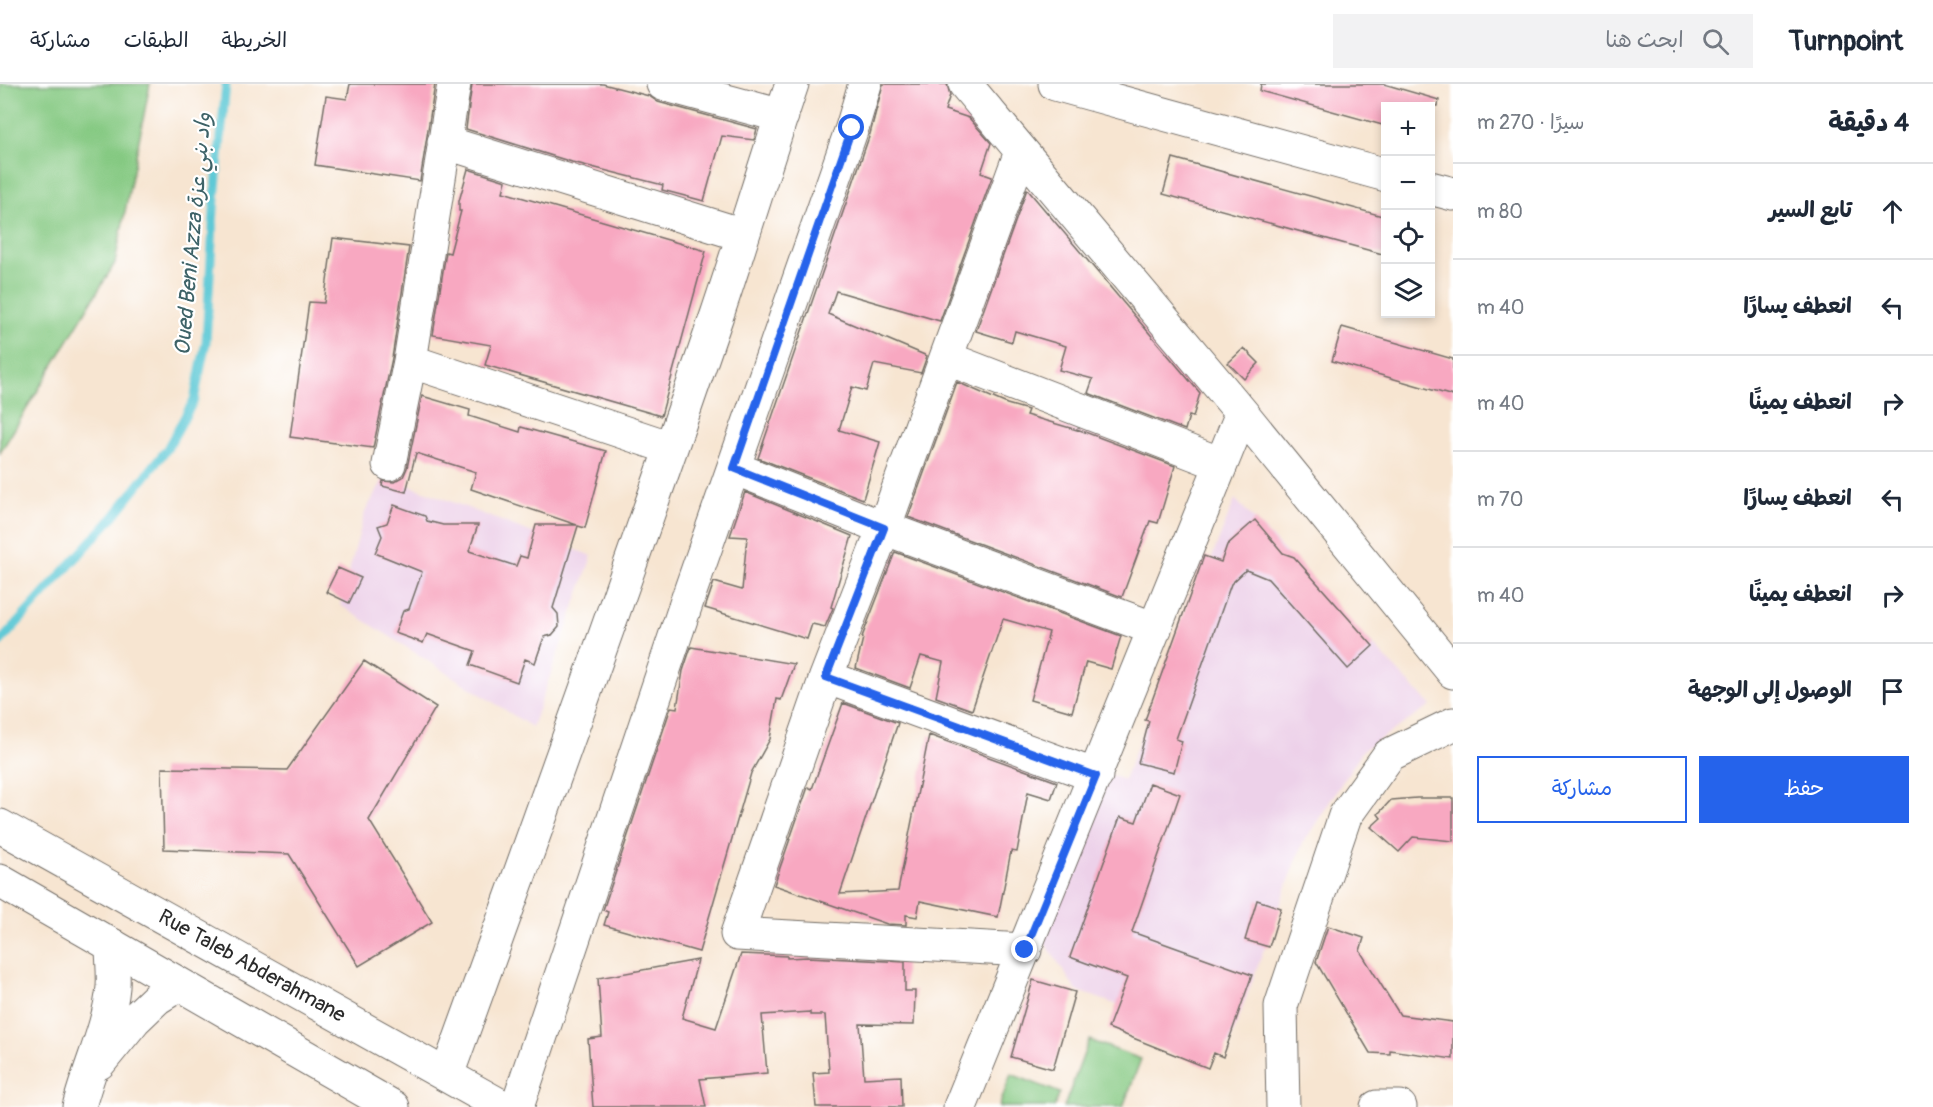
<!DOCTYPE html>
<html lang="ar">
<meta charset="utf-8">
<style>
body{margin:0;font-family:Pangolin,"Playpen Sans Arabic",sans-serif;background:#f2f2f3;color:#1f2937;direction:rtl}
.controls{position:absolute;right:18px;top:18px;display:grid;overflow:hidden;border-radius:0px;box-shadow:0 3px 9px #0003}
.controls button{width:54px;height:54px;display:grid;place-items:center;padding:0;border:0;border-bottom:2px solid #e0e1e3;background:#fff;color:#1f2937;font:30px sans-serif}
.stop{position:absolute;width:18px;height:18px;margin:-14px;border:4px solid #2563eb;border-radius:50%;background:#fff}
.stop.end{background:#2563eb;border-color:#fff;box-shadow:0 2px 6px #0008}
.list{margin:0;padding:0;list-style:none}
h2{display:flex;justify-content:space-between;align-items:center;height:78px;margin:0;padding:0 24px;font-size:26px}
h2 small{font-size:20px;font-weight:400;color:#747a83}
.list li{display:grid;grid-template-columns:39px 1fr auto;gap:18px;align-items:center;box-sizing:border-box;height:96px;padding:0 24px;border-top:2px solid #e0e1e3}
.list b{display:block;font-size:22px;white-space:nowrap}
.list em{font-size:20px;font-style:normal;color:#747a83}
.actions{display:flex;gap:12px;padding:18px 24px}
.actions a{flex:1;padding:14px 0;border:2px solid #2563eb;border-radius:0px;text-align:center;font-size:21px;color:#2563eb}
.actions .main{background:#2563eb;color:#fff}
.icon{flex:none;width:33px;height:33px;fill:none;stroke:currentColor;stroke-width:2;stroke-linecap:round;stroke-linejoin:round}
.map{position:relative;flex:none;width:1453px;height:1023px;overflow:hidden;direction:ltr}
header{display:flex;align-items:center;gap:36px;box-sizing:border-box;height:84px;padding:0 30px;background:#fff;border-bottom:2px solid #e0e1e3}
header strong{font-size:28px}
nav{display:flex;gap:33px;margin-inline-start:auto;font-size:21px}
.search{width:420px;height:54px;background:#f2f2f3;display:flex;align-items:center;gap:15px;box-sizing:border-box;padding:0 21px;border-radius:0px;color:#747a83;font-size:22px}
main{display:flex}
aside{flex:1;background:#fff}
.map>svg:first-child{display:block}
</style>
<header>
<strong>Turnpoint</strong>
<div class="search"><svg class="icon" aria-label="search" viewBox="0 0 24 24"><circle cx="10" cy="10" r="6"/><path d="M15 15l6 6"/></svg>ابحث هنا</div>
<nav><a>الخريطة</a><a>الطبقات</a><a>مشاركة</a></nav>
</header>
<main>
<aside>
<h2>4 دقيقة<small>سيرًا · 270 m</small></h2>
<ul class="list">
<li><svg class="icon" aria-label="ahead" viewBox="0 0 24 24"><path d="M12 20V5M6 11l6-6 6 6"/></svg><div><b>تابع السير</b></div><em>80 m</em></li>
<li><svg class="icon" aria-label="left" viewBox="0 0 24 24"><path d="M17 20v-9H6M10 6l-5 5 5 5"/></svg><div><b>انعطف يسارًا</b></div><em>40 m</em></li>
<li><svg class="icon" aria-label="right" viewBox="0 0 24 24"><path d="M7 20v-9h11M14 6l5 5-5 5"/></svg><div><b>انعطف يمينًا</b></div><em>40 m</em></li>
<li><svg class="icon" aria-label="left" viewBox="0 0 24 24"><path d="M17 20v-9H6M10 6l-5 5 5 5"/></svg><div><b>انعطف يسارًا</b></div><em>70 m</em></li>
<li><svg class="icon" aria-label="right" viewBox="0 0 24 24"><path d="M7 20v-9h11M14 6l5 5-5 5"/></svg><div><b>انعطف يمينًا</b></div><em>40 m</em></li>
<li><svg class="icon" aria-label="arrive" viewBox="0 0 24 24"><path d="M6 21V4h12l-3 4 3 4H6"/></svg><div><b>الوصول إلى الوجهة</b></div></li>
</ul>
<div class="actions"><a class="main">حفظ</a><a>مشاركة</a></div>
</aside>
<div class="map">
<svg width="1453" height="1023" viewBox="0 0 1453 1023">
<rect width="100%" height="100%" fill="#fff"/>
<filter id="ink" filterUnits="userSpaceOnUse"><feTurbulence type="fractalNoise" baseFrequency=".0167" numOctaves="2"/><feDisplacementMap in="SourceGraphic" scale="12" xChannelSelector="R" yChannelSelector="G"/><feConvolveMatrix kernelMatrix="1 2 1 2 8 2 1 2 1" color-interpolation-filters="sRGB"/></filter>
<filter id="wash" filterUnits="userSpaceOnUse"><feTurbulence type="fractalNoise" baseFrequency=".008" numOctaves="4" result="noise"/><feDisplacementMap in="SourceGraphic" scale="24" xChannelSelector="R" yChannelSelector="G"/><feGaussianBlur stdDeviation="1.35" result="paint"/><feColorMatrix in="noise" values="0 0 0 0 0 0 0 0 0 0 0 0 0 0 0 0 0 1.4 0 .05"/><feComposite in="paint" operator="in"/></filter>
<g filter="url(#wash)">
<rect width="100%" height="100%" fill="#f7e5d1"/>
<!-- built -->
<path fill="#edd1e9" d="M 385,392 L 592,472 L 532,643 L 340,521 L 365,428 Z
M 1235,415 L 1431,622 L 1363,666 L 1302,761 L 1229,961 L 1076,906 L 1044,857 L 1110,691 L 1124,696 Z"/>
<!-- green -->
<path fill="#85c982" stroke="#587a56" stroke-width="1.5" d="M 0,0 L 150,0 L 115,179 L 0,369 Z
M 1089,956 L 1141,975 L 1123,1023 L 1064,1023 Z
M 1011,990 L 1060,1009 L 1054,1023 L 999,1023 Z"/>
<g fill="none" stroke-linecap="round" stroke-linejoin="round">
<!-- stream -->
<path stroke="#5ec9d6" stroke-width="9" d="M 0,558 L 114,432 L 167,365 L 194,316 L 206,258 L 214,125 L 226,0"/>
</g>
<g id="blocks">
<!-- building -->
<path fill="#f8a8c1" d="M 350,0 L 435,0 L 420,97 L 315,81 L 326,12 L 347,15 Z
M 472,0 L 603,0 L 649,12 L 658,18 L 757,45 L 754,56 L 722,52 L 704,117 L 662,106 L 663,101 L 572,78 L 466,45 Z
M 883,0 L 947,0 L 950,11 L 945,26 L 969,34 L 991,59 L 981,89 L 992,93 L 940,237 L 836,207 L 828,230 L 927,272 L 921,289 L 874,280 L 866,307 L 852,303 L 839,346 L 880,358 L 863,415 L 758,374 L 870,50 Z
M 1261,0 L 1384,0 L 1439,16 L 1438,22 L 1386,22 L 1386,42 L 1260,7 Z
M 1173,74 L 1386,133 L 1386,171 L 1163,110 Z
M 468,85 L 506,97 L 503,108 L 706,167 L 661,332 L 485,281 L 491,261 L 433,251 L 446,168 L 450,169 L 461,127 L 459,127 L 459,117 Z
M 1027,105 L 1200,309 L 1193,333 L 1189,332 L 1185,346 L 1088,309 L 1093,295 L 1059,286 L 1066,262 L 1015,247 L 1012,258 L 976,247 Z
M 333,154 L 409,163 L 392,274 L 373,364 L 290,353 L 309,218 L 324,219 Z
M 1342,243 L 1453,275 L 1453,312 L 1332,277 Z
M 1244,264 L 1259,279 L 1244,295 L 1228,279 Z
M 957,298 L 1007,320 L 1028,326 L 1026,331 L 1077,346 L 1077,345 L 1175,382 L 1158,439 L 1150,437 L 1122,513 L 908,433 Z
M 422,312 L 470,326 L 469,332 L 520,348 L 521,343 L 606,367 L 585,444 L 578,442 L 553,524 L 558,530 L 559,543 L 552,551 L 544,553 L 535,579 L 525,575 L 517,598 L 470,581 L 475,567 L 427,550 L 423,559 L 395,549 L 403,527 L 409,525 L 422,488 L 375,469 L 382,452 L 378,442 L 387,439 L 394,421 L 425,432 L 427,437 L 443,441 L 478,441 L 469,467 L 516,482 L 520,472 L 527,474 L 536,441 L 577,441 L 471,405 L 476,388 L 416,369 L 406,408 L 382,402 L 383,397 L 394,398 L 403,393 L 407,384 Z
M 745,408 L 852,452 L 831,523 L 833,524 L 825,543 L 812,540 L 807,555 L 705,524 L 714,498 L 742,506 L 747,453 L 730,452 Z
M 1255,436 L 1283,469 L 1294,473 L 1373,562 L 1348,585 L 1268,495 L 1246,486 L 1231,500 L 1176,655 L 1182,657 L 1174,688 L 1138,679 L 1149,637 L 1145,636 L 1204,472 L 1221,478 L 1227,461 Z
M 895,468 L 1121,552 L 1111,585 L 1086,578 L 1072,628 L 1030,616 L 1049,548 L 1003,535 L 972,626 L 936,613 L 943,578 L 921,572 L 910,604 L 856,584 L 863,554 L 862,553 Z
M 338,484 L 361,494 L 349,519 L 326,508 Z
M 691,563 L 794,580 L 781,616 L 777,615 L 770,655 L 751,689 L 699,868 L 604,841 L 608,828 L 603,826 L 671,623 L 677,624 L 683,587 Z
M 364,577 L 436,623 L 369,736 L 432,838 L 359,882 L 289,770 L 164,765 L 162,684 L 287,686 Z
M 843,619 L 898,639 L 840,810 L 898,807 L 929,651 L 1057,698 L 1051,715 L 1028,708 L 1017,768 L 1011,767 L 998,833 L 920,817 L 917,833 L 906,831 L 906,841 L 887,840 L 774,801 L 808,703 L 812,705 Z
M 1150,699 L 1180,710 L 1132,848 L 1252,891 L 1223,973 L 1214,969 L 1208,984 L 1108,944 L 1127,894 L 1070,873 L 1120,733 L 1136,738 Z
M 1417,714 L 1453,714 L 1453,757 L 1413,753 L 1399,768 L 1371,743 L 1381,734 L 1378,730 L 1391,716 Z
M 1257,816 L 1281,824 L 1269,863 L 1245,856 Z
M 1328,842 L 1364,854 L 1360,867 L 1400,931 L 1453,938 L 1453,975 L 1390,966 L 1390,970 L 1370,969 L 1316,878 Z
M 741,870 L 787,872 L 787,874 L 808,873 L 905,878 L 905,907 L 915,907 L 914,941 L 860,940 L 864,994 L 901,992 L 902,1023 L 816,1023 L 813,989 L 829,988 L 825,931 L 810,931 L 810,928 L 762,931 L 767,989 L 700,995 L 706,1023 L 593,1023 L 588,955 L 602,953 L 598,894 L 698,876 L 682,934 L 716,944 Z
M 1033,896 L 1075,908 L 1053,985 L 1011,973 Z"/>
</g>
</g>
<g filter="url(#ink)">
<use href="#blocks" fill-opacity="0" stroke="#726c65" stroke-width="1.5"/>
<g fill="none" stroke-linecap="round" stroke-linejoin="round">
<!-- minor casing -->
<g stroke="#726c65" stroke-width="35">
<path id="minor" d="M 663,0 L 782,32
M 965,0 L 1242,329 L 1453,588
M 1055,0 L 1386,91
M 444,58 L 743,151
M 1021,68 L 884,444 L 826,593 L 737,850 L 1025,866
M 1430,104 L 1453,110
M 946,274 L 1221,380
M 410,277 L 671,364
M 389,380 L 410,277 L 454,0
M 734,384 L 884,444 L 1155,545
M 826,593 L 1096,692
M 99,979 L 135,935 L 157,914 L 178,901
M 447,991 C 539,738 630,485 717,231 C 743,154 766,77 792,0
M 79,1023 C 89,983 109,944 113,903 C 114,889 112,875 112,861
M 517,1023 L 690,508 L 852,44 L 865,0
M 960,1023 L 1242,329
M 1283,1023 L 1281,922 L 1345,732 L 1389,671 L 1453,640
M 1377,1023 L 1400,1023"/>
</g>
<!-- major casing -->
<g stroke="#726c65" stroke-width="35">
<path id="major" d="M 0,742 L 503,1023
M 0,797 L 393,1023"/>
</g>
<!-- minor -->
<use href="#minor" stroke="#fff" stroke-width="33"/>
<!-- major -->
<use href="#major" stroke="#fff" stroke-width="33"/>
</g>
</g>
<g fill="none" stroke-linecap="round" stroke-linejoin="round" filter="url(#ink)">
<!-- route -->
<path stroke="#2563eb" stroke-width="8" d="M 852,44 L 734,384 L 884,444 L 826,593 L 1096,692 L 1025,866"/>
</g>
<g text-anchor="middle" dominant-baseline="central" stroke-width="4.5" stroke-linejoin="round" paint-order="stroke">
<!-- street labels -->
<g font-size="21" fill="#2b2b2b" stroke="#fff">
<text transform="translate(252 882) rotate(29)">Rue Taleb Abderahmane</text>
</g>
<!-- water labels -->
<g font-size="22" font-style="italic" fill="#3d6267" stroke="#fff">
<text transform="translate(193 150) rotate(-85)">Oued Beni Azza واد بني عزة</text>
</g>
</g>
</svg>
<div class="controls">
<button>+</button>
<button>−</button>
<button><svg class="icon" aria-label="locate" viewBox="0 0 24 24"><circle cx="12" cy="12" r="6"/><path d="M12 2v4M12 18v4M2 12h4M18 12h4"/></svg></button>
<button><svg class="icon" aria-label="layers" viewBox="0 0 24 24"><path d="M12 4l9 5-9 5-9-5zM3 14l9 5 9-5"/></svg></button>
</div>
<div class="stop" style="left:852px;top:44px"></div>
<div class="stop end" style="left:1025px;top:866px"></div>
</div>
</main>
